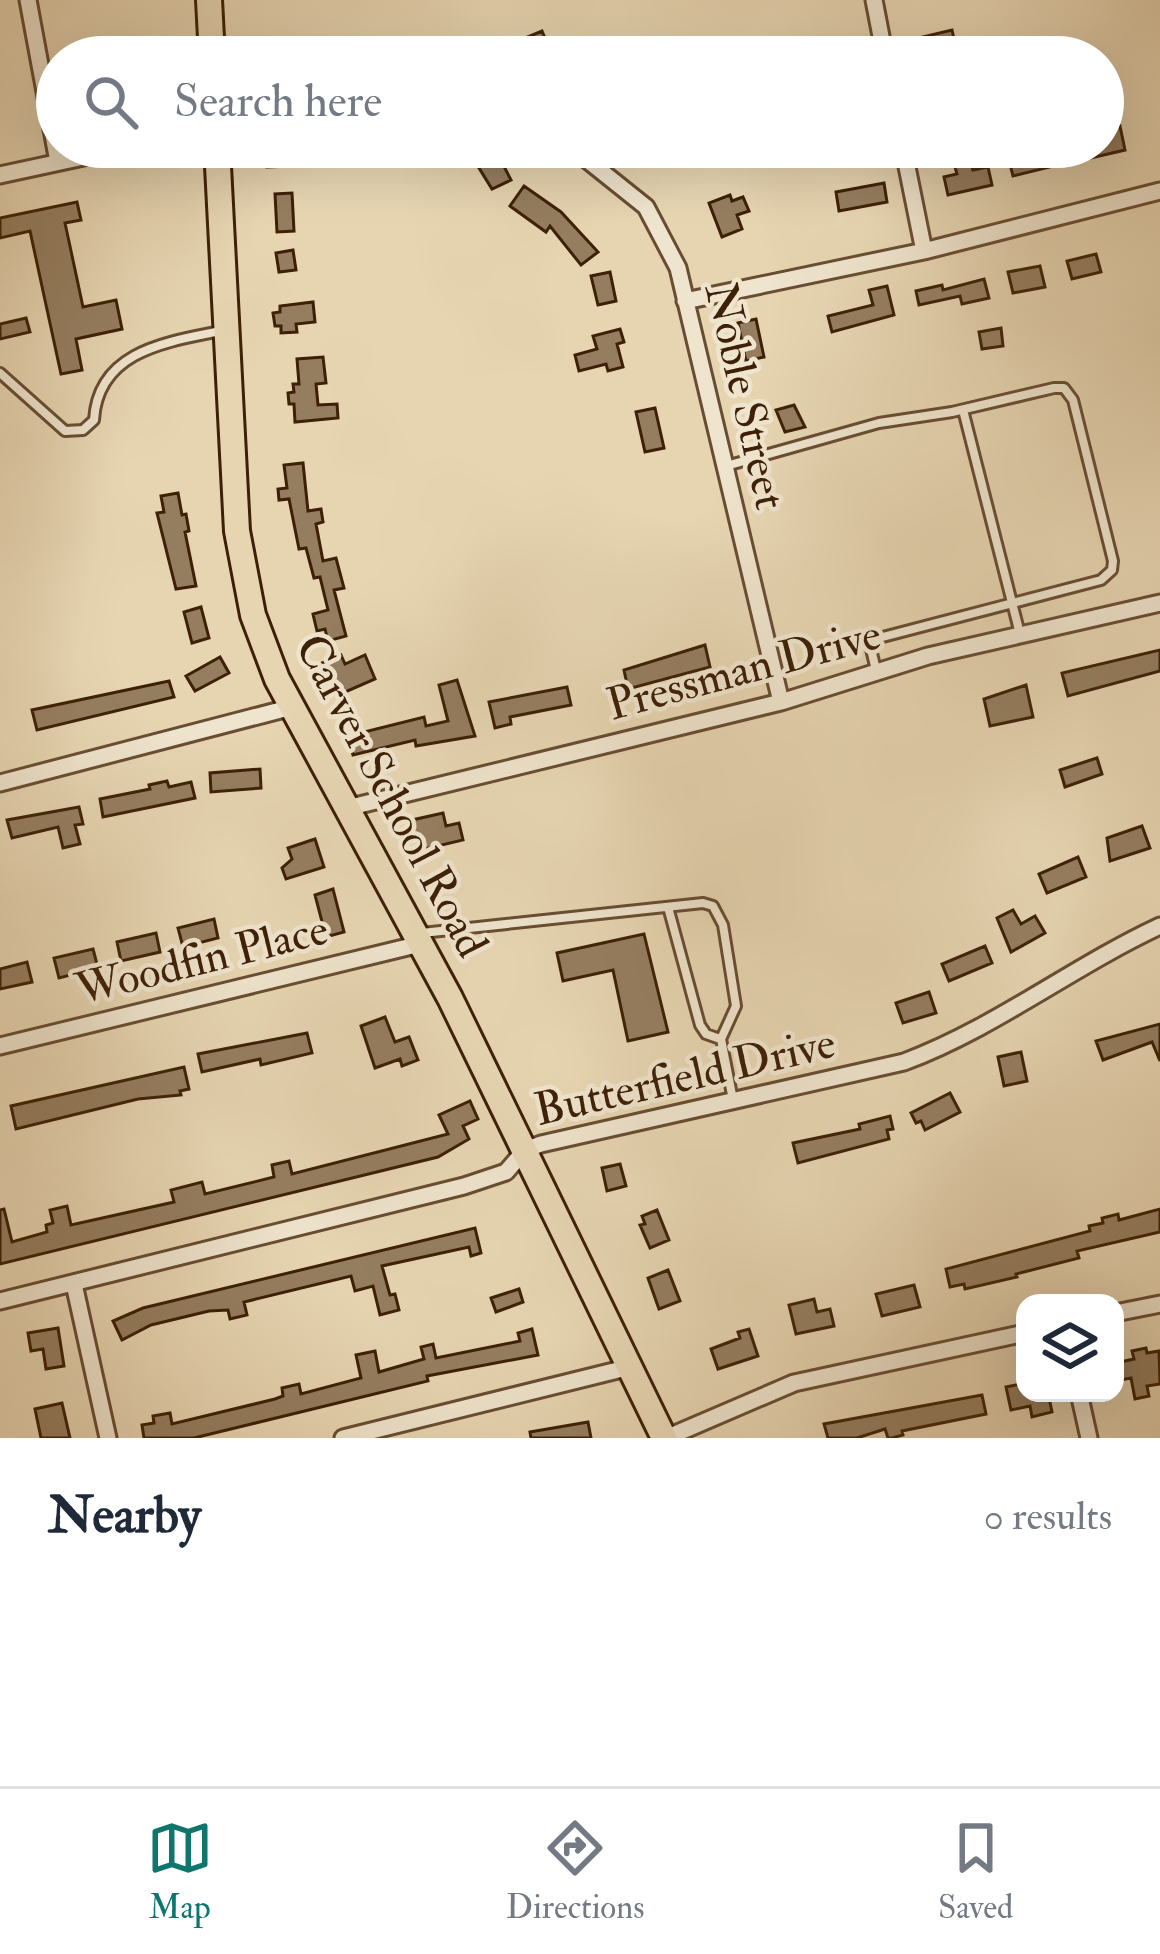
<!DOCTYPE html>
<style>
body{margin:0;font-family:"IM FELL Double Pica",serif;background:#f6f6f7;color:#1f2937}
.controls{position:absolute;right:36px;bottom:36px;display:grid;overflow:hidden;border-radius:24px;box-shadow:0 12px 48px #0002}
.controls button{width:108px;height:108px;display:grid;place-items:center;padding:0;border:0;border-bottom:3px solid #e0e1e3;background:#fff;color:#1f2937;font:60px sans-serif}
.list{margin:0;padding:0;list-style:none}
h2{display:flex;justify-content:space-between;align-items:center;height:156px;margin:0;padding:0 48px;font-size:51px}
h2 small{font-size:39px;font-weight:400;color:#747a83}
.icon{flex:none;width:66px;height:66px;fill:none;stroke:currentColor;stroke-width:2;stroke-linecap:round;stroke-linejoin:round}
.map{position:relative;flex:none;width:1160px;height:1438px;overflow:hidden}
.search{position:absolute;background:#fff;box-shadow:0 12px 48px #0002;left:36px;right:36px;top:36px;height:132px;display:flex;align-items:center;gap:30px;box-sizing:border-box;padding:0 42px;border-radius:66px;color:#747a83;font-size:45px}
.sheet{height:348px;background:#fff}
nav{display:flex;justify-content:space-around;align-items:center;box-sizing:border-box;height:168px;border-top:3px solid #e0e1e3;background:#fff;font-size:33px;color:#747a83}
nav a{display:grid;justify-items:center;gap:6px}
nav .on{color:#0f766e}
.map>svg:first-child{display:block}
</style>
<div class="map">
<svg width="1160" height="1438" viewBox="0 0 1160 1438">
<rect width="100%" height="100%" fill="#e7d5b2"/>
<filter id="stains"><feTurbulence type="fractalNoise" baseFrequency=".00167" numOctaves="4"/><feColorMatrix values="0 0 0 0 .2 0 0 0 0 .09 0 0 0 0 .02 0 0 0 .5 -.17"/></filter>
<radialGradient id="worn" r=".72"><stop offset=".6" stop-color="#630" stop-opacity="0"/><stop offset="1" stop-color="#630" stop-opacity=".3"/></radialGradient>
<!-- building -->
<path fill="#957e60" stroke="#3d2007" stroke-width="3" d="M 952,30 L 956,48 L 922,56 L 918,38 Z
M 542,31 L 550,50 L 533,57 L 504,57 L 498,42 L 508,38 L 511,44 Z
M 1120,126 L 1125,150 L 1078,161 L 1075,147 L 1103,147 L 1103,130 Z
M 267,147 L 290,147 L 291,166 L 267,167 Z
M 487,147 L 494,147 L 511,180 L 492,189 L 471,155 Z
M 653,147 L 689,147 L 675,165 Z
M 1054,147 L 1058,165 L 1013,176 L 1007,153 Z
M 971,163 L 973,170 L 988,167 L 992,185 L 948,195 L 944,177 L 957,174 L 955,167 Z
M 884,183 L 887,202 L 839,211 L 836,192 Z
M 524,186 L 561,212 L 598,252 L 581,265 L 550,226 L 546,232 L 510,206 Z
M 292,193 L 294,231 L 277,232 L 275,194 Z
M 730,195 L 732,201 L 743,197 L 749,211 L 737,215 L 742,229 L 722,237 L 709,203 Z
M 77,202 L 81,220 L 65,223 L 83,307 L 116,300 L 122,329 L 76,339 L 82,370 L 61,374 L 30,231 L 0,238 L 0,218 Z
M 293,250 L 296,270 L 279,272 L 276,253 Z
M 1096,254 L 1101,272 L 1072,279 L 1067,261 Z
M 1040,266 L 1045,287 L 1013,293 L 1008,272 Z
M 610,272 L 616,301 L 598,305 L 591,276 Z
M 984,279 L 989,298 L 962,304 L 960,296 L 919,305 L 916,291 L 942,285 L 943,290 Z
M 887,286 L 894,315 L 832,332 L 828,316 L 873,305 L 869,290 Z
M 313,302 L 315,322 L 296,324 L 297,332 L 281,333 L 281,326 L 275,326 L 273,313 L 280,312 L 280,306 Z
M 26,318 L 30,332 L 0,339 L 0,324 Z
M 756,319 L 764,357 L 746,361 L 738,323 Z
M 1001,328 L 1003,346 L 982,349 L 979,332 Z
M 620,329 L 624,342 L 617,344 L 623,367 L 608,371 L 606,364 L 579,371 L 575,355 L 597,349 L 593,336 Z
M 323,357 L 326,383 L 316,384 L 318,405 L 337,404 L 338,418 L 295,422 L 294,404 L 289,404 L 288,393 L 294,392 L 293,384 L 299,384 L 297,359 Z
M 794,405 L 805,427 L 785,432 L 776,410 Z
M 655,408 L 664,448 L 645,452 L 636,412 Z
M 303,463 L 308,511 L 321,509 L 323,522 L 316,524 L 323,561 L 336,558 L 344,588 L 334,590 L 346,636 L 328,641 L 325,629 L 317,631 L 313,614 L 328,610 L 320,577 L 314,578 L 306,548 L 299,549 L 289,499 L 279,500 L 278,489 L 287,488 L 284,465 Z
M 178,493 L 182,515 L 186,514 L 189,531 L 185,532 L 196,586 L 176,589 L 157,513 L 164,512 L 161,496 Z
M 201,607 L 209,638 L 192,643 L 184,612 Z
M 705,645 L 710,667 L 628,689 L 624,670 Z
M 1160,650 L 1160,671 L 1068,696 L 1062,673 Z
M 341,655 L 345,664 L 365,655 L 375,679 L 336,696 L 322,663 Z
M 220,657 L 229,673 L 195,691 L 186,676 Z
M 457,680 L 475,736 L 416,746 L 415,740 L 353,755 L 348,736 L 424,717 L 426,726 L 448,721 L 439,685 Z
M 169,681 L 174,697 L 37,730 L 32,710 Z
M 1026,685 L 1033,717 L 990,726 L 984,699 Z
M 567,687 L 571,705 L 510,717 L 511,724 L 495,728 L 489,702 Z
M 1097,758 L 1102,774 L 1065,787 L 1060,770 Z
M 260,769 L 261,788 L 211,792 L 210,773 Z
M 167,781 L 169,787 L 191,782 L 195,798 L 103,817 L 100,799 L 150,789 L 149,785 Z
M 79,807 L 83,824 L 75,825 L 80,844 L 63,848 L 58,827 L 12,838 L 7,820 Z
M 443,813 L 446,826 L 459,823 L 463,840 L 425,849 L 423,840 L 417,842 L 412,820 Z
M 1142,826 L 1150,848 L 1110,861 L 1107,838 Z
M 315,839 L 324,867 L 286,879 L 282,868 L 292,859 L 288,848 Z
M 1078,857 L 1086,877 L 1047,893 L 1039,874 Z
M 333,889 L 344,932 L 326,937 L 315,895 Z
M 1013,910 L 1021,924 L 1035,916 L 1045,933 L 1011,952 L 997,918 Z
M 214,919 L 218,938 L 183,947 L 178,928 Z
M 156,933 L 160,952 L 121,961 L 117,942 Z
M 644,934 L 668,1032 L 628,1041 L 613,970 L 563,981 L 557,953 Z
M 985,946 L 992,963 L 949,981 L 942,964 Z
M 93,949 L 98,968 L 59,978 L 54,958 Z
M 27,962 L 32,982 L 0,989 L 0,969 Z
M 929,992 L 936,1013 L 903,1023 L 896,1003 Z
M 385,1017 L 395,1042 L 409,1037 L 418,1060 L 402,1066 L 400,1059 L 375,1068 L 361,1026 Z
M 1160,1024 L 1160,1061 L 1152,1042 L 1103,1060 L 1096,1041 Z
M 307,1033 L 312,1053 L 261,1065 L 260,1059 L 202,1072 L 198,1054 Z
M 1021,1052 L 1027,1081 L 1004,1086 L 998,1057 Z
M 184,1067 L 189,1089 L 180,1091 L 181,1095 L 138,1099 L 16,1129 L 11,1106 Z
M 950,1093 L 960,1112 L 925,1130 L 921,1121 L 916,1123 L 911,1113 Z
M 470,1101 L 478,1119 L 463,1126 L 469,1139 L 438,1157 L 0,1264 L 0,1210 L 4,1209 L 12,1242 L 47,1232 L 46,1225 L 53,1223 L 50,1210 L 67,1206 L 71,1225 L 174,1202 L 171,1190 L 202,1182 L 205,1194 L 274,1177 L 272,1165 L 289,1161 L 292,1174 L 448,1134 L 439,1115 Z
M 890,1116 L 893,1129 L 887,1130 L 889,1139 L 798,1163 L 793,1143 L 860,1129 L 859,1124 Z
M 620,1164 L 626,1186 L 607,1191 L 602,1168 Z
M 1160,1209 L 1160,1232 L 1077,1251 L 1079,1258 L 1016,1274 L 1017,1277 L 965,1289 L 964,1284 L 950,1287 L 946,1269 L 1090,1231 L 1089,1226 L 1103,1223 L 1102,1218 L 1118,1214 L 1119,1220 Z
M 657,1210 L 669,1240 L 650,1248 L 640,1225 L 645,1224 L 642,1216 Z
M 475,1228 L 481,1253 L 471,1256 L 469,1247 L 382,1266 L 390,1295 L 395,1294 L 399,1310 L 380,1315 L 373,1286 L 355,1291 L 351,1276 L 244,1302 L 247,1315 L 230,1319 L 228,1310 L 209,1311 L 151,1325 L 122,1340 L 113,1321 L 143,1308 Z
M 668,1270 L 680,1301 L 659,1309 L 648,1278 Z
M 914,1285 L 920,1307 L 882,1316 L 876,1294 Z
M 519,1289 L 523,1302 L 496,1312 L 491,1298 Z
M 814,1299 L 817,1312 L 830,1309 L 834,1326 L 796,1334 L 789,1305 Z
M 58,1328 L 64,1366 L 46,1369 L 43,1349 L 31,1351 L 28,1333 Z
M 532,1329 L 538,1355 L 427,1376 L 428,1381 L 194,1438 L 144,1438 L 142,1425 L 154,1423 L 153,1416 L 170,1413 L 172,1424 L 275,1399 L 283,1396 L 282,1388 L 299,1384 L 301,1394 L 361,1378 L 356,1355 L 375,1351 L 379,1372 L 424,1359 L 421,1347 L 433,1344 L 436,1358 L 520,1341 L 518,1333 Z
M 749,1329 L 758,1356 L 718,1369 L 711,1349 L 740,1338 L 738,1332 Z
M 1146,1348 L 1147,1353 L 1159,1351 L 1160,1384 L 1147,1386 L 1149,1396 L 1135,1399 L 1131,1378 L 1115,1381 L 1115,1363 L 1134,1359 L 1132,1351 Z
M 1025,1383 L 1025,1393 L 1048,1393 L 1052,1412 L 1032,1417 L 1030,1406 L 1011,1410 L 1006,1387 Z
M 982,1395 L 986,1414 L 902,1431 L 903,1435 L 892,1438 L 888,1438 L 885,1429 L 857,1438 L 828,1438 L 824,1424 Z
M 62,1403 L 70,1438 L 41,1438 L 35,1409 Z
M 588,1422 L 591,1438 L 531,1438 L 530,1432 Z"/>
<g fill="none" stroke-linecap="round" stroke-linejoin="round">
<!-- service casing -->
<g stroke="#684d32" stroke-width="14">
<path id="service" d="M 0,373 L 65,431 L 83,430 L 94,420 C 98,351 166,342 221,331
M 963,410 L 1020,634
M 726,466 L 879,423 L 952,412 L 1054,388 L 1064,388 L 1073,400 L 1113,561 L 1112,570 L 1101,580 L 875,639 L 870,645 L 876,670
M 668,907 L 700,1025 L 706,1034 L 720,1039
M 422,933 L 703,903 L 713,906 L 723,925 L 736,1006 L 721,1039 L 733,1100"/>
</g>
<!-- minor casing -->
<g stroke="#684d32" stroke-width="21">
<path id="minor" d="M 28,0 L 58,162
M 874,0 L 885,57
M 571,147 L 646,207 L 678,268 L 781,702
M 903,147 L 924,251
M 0,175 L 130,147
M 685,301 L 924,251 L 1160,191
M 0,783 L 292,707
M 347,808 L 781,702 L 928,656 L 1160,603
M 0,1046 L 420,944
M 74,1284 L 108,1438
M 0,1301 L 464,1186 L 506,1172 L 525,1150 L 541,1144 L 904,1062 C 995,1028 1072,967 1160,926
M 1115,1313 L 1160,1304
M 1079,1393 L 1089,1438
M 343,1438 L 630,1367
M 666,1438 L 794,1383 L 1025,1333"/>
</g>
<!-- primary casing -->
<g stroke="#3d2007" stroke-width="30">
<path id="primary" d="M 209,0 L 212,57
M 217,147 L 237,531 L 253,615 L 277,679 L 450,998 L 664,1438"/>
</g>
<!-- service -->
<use href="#service" stroke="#efe4cd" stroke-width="8"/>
<!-- minor -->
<use href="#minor" stroke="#efe4cd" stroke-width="15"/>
<!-- primary -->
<use href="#primary" stroke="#e7d5b2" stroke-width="24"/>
</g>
<g text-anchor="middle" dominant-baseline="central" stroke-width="9" stroke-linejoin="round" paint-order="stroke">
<!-- street labels -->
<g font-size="45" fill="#3d2007" stroke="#efe4cd">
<text transform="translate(745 396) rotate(77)">Noble Street</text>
<text transform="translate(744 670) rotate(-15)">Pressman Drive</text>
<text transform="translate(391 796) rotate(62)">Carver School Road</text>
<text transform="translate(202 960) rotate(-14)">Woodfin Place</text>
<text transform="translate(685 1077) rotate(-13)">Butterfield Drive</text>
</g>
</g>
<rect width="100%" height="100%" filter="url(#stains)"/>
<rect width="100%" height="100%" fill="url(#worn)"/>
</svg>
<div class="controls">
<button><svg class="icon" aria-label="layers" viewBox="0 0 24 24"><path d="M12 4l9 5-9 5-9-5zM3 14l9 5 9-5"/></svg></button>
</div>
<div class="search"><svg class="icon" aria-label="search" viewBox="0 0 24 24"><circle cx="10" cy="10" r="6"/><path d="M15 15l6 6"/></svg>Search here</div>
</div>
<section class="sheet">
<h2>Nearby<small>0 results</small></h2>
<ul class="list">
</ul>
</section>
<nav>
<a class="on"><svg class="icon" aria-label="map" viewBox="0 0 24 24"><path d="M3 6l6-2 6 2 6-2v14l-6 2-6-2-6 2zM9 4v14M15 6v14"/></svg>Map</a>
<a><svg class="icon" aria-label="directions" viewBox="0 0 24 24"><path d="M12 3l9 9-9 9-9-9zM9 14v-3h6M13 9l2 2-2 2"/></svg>Directions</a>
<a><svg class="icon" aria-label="saved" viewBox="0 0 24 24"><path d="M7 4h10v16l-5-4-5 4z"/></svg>Saved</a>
</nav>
